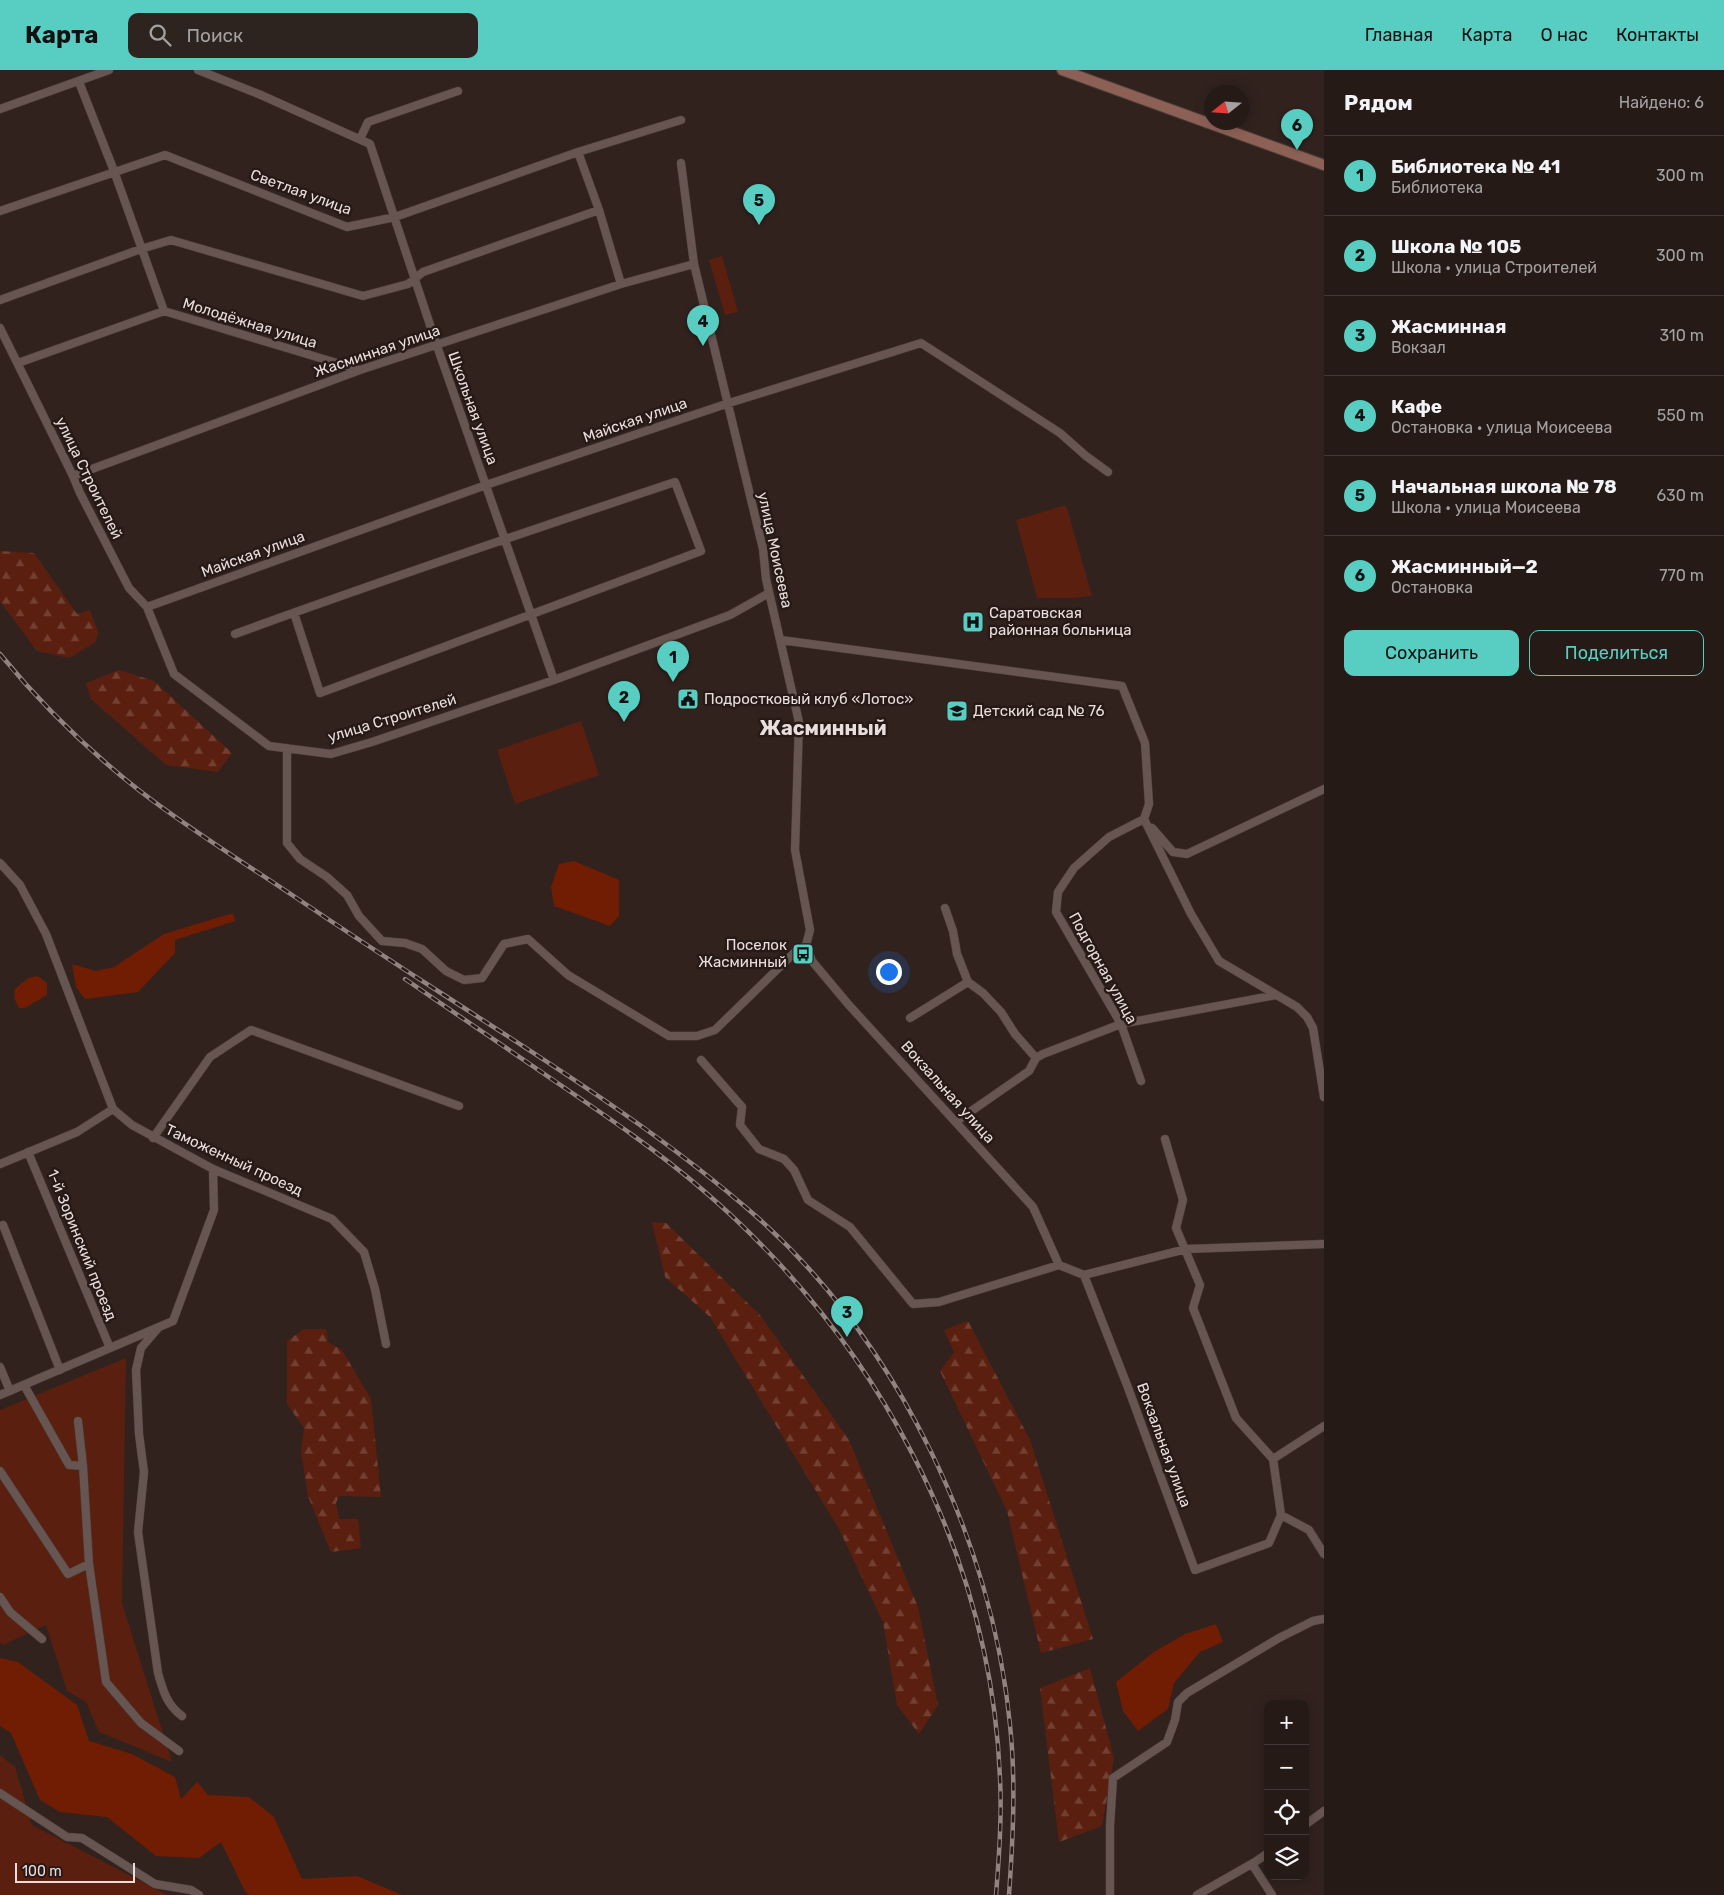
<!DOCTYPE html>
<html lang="ru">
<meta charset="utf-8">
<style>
body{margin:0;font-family:Rubik,sans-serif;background:#2d231f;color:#f1f3f6}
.controls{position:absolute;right:15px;bottom:15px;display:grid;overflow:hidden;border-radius:10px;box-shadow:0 2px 12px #0003}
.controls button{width:45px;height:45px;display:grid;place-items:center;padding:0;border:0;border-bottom:1px solid #423835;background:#251a16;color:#f1f3f6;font:25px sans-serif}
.compass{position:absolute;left:1204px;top:15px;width:45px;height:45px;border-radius:50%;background:#251a16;box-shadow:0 2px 12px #0003;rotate:253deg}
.scale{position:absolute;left:15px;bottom:12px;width:120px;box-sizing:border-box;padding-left:5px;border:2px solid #e9dedb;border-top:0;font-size:14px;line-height:18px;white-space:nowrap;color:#e9dedb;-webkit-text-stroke:4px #271915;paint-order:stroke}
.you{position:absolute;left:888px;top:901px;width:18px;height:18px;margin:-12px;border:4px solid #fff;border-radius:50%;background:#1a73e8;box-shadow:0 0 0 8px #1a73e833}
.badge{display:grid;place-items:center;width:32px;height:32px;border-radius:50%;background:#57cec1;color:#111;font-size:16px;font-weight:700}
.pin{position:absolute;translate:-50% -41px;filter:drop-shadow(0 1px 2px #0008)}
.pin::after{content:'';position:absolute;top:26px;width:18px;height:15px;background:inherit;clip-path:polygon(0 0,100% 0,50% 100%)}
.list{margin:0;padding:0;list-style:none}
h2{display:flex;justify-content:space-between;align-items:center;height:65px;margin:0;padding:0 20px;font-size:21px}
h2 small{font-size:16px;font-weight:400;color:#a3a1a1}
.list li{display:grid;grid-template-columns:32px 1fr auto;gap:15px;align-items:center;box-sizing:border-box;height:80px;padding:0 20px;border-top:1px solid #423835}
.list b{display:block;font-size:19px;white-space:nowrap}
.list p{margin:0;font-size:16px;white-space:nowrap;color:#a3a1a1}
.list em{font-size:16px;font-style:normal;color:#a3a1a1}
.actions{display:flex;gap:10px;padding:15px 20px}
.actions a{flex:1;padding:11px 0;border:1px solid #57cec1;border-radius:10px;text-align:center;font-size:18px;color:#57cec1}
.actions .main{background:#57cec1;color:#111}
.icon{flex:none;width:28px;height:28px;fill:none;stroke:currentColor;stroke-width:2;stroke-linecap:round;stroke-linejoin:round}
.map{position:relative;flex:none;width:1324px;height:1825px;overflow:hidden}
header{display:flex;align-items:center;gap:30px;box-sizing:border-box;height:70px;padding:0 25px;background:#57cec1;color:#111}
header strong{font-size:24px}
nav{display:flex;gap:28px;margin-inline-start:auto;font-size:18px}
.search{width:350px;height:45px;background:#2d231f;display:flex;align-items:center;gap:12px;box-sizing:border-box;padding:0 18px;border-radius:10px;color:#a3a1a1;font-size:19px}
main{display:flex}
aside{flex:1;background:#251a16}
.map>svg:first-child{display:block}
</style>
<header>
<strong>Карта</strong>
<div class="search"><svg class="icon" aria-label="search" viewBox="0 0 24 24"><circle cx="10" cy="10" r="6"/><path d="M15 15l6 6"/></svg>Поиск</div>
<nav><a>Главная</a><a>Карта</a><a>О нас</a><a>Контакты</a></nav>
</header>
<main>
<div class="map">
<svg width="1324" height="1825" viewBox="0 0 1324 1825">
<defs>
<pattern id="forest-firs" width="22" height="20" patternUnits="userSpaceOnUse" patternTransform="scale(1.25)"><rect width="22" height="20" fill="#5a1f0f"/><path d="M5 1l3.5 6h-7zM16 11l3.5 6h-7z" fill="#723f31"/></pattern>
</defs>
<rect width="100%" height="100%" fill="#31221e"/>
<!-- forest -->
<path fill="url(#forest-firs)" d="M 0,481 L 34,483 L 77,544 L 90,540 L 98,562 L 96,572 L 69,588 L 37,581 L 0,531 Z
M 119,600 L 154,611 L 232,683 L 218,702 L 166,695 L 91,629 L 86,613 Z
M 652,1152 L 666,1153 L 760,1245 L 849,1370 L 918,1537 L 938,1635 L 919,1664 L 897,1635 L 883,1552 L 839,1459 L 710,1247 L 665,1207 Z
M 968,1251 L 1030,1370 L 1093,1569 L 1041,1583 L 1007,1441 L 940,1301 L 954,1282 L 944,1260 Z
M 304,1259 L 326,1259 L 328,1272 L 342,1280 L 371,1329 L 381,1427 L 339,1426 L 336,1433 L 339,1449 L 358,1449 L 361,1478 L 331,1482 L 308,1426 L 301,1381 L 304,1358 L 287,1334 L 287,1271 Z
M 1090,1598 L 1114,1688 L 1102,1756 L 1059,1772 L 1040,1618 Z"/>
<!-- green -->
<path fill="#5a1f0f" d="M 722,186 L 738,242 L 725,245 L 709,190 Z
M 1066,435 L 1092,526 L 1073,528 L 1037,528 L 1016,450 Z
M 581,651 L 599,705 L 515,734 L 497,680 Z
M 126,1288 L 122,1533 L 172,1692 L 99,1662 L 86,1632 L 67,1621 L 46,1555 L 3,1575 L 0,1572 L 0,1340 Z
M 0,1685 L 15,1697 L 32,1755 L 168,1825 L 0,1825 Z"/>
<!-- water -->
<path fill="#711d04" d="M 574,791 L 619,810 L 619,846 L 610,856 L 554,836 L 551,817 L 559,794 Z
M 233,843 L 235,851 L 175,870 L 175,883 L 138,922 L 85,929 L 76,917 L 72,894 L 96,901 L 114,897 L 164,864 Z
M 38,906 L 47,913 L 47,925 L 25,938 L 19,938 L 14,928 L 15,919 L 28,908 Z
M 1216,1554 L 1223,1572 L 1200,1582 L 1174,1613 L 1168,1639 L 1138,1661 L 1123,1641 L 1116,1612 L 1154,1582 L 1185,1564 Z
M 0,1588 L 18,1592 L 77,1635 L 89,1671 L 132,1684 L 175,1707 L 181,1729 L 197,1712 L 208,1725 L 249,1727 L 274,1747 L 302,1809 L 357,1806 L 402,1825 L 250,1825 L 246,1823 L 221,1772 L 199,1788 L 156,1786 L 107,1747 L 60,1742 L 40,1730 L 11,1663 L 0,1656 Z"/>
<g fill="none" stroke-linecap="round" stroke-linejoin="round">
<!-- street casing -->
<g stroke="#4a3e3b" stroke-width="9">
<path id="street" d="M 198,0 L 261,25 L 370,74 L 437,276 L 554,610
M 79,12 L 114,101 L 164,241
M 0,39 L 109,0
M 360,69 L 368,52 L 458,21
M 578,82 L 599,140 L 621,214
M 681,93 L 694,194 L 763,479 L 766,509 L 799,652 L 795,780 L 810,860 L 806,875
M 0,141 L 165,85 L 347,157 L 395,147 L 578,82 L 681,50
M 0,230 L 141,179 L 171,170 L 363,226 L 408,214 L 423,202 L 599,140
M 0,258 L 73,406 L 80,423 L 129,518 L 147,537 L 174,604 L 269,676 L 331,684 L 372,672 L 554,610 L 730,545 L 769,523
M 18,293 L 164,241 L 360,300
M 73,406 L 360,300 L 621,214 L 694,194
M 147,537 L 486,415 L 726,334 L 921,273 L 1060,363 L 1086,386 L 1108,402
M 235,564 C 381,511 528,461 675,412 L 701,481 L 320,623 L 294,543
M 781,570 L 1122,616 L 1145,673 L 1149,734 L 1144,749 L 1191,844 L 1219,891 L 1297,937 L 1307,947 L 1313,958 L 1324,1027
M 287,678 L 287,773 L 300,789 L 327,807 L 347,825 L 359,846 L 382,871 L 405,873 L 422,879 L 446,901 L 464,910 L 482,908 L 504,874 L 528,869 L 568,905 L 669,966 L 697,966 L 715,960 L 795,882 L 806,875
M 1152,758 L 1173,782 L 1187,784 L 1324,719
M 0,793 L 20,815 L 46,864 L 113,1039 L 132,1055 L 213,1099 L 332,1149 L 364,1182 L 375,1219 L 386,1274
M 945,838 L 953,861 L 957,884 L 968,912 L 983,923 L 1001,942 L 1015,964 L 1036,988
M 806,875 L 812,891 L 848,934 L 1033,1137 L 1059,1195
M 910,948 L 968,912
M 701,990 L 742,1037 L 740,1055 L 759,1079 L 784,1089 L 794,1100 L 808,1130 L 850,1157 L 913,1234 L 939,1232 L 1059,1195 L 1084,1205 L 1186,1179 L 1324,1174
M 1141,1011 L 1121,954 L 1056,842 L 1058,822 L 1074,798 L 1109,767 L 1144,749
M 957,1051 L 1029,1001 L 1036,988 L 1043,984 L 1121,954 L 1276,925
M 153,1068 L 210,987 L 251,960 L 459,1036
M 1165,1069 L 1183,1130 L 1176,1158 L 1200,1215 L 1193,1238 L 1236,1348 L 1273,1389
M 28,1082 L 110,1278
M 0,1094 L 77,1062 L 113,1039
M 3,1155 L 60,1300
M 1084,1205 L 1127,1315 L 1195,1500 L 1269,1473 L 1281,1445 L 1273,1389
M 159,1257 L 141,1278 L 136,1300 L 139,1364 L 144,1402 L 138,1462 L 158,1603 C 163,1621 167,1635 182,1646
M 0,1297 L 10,1321
M 24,1315 L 69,1395 L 83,1396
M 0,1325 L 173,1251 L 214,1140 L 213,1099
M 78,1351 L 83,1396 L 89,1494 L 106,1612 L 141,1653 L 179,1681
M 1273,1389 L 1324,1356
M 0,1401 L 68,1504 L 89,1494
M 1281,1445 L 1309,1460 L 1324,1484
M 0,1527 L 10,1542 L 42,1569
M 0,1723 L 67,1767 L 82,1768 L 155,1814 L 191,1820 L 199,1825
M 1305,1755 L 1324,1741
M 1252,1794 L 1272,1825
M 1110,1825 L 1110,1756 L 1113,1708 L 1167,1672 L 1175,1650 L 1178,1632 L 1187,1623 L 1279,1568 L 1313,1551 L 1324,1549
M 1197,1825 L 1255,1792 L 1268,1783"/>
</g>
<!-- secondary casing -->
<g stroke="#4a3e3b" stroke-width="12">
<path id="secondary" d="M 1062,0 L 1324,95"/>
</g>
<!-- street -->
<use href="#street" stroke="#665550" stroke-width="8"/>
<!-- secondary -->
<use href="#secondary" stroke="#8c6054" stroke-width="10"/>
<!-- rail casing -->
<g stroke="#918480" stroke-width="4.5">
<path id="rail" d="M 0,584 C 40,633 90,682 140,721 C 189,759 243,792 295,827 C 344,860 394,893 444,925 C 552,995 660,1062 757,1147 C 897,1272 992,1469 1010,1655 C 1016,1712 1013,1768 1009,1825
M 405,909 C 456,944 508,979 559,1014 C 609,1048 659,1082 704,1121 C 875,1268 991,1481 1000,1708 C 1002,1747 999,1787 996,1825"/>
</g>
<!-- rail -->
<use href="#rail" stroke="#271915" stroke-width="2.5" stroke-dasharray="8" stroke-linecap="butt"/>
</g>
<!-- icons -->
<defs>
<g id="hospital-square" transform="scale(1.125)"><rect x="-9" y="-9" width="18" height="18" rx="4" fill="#57cec1" stroke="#271915"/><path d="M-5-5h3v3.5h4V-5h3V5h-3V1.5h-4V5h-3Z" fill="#111"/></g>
<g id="civic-square" transform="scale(1.125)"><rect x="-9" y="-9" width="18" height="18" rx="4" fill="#57cec1" stroke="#271915"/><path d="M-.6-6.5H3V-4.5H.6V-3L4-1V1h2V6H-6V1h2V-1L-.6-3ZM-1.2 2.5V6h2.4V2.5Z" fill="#111"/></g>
<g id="school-square" transform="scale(1.125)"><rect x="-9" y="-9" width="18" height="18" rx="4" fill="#57cec1" stroke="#271915"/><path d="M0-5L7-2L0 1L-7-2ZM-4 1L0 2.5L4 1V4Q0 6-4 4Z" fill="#111"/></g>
<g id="bus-square" transform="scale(1.125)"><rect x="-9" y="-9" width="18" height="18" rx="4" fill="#57cec1" stroke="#271915"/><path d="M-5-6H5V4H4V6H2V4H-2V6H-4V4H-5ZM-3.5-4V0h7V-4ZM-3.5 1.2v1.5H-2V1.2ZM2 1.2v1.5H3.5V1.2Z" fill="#111"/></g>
</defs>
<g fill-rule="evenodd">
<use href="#hospital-square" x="973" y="552"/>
<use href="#civic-square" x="688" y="629"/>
<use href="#school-square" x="957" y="641"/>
<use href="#bus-square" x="803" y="884"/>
</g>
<g text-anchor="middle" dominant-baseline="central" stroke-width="5" stroke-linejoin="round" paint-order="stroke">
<!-- street labels -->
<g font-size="15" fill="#e9dedb" stroke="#271915">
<text transform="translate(301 122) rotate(20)">Светлая улица</text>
<text transform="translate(250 253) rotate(17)">Молодёжная улица</text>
<text transform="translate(377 281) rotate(-19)">Жасминная улица</text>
<text transform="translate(473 338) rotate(70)">Школьная улица</text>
<text transform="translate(635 350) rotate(-19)">Майская улица</text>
<text transform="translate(89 408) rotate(64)">улица Строителей</text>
<text transform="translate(775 480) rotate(78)">улица Моисеева</text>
<text transform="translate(253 484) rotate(-20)">Майская улица</text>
<text transform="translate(392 648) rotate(-17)">улица Строителей</text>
<text transform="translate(1103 898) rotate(61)">Подгорная улица</text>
<text transform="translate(948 1022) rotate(48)">Вокзальная улица</text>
<text transform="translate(234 1090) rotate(25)">Таможенный проезд</text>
<text transform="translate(82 1175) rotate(68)">1-й Зоринский проезд</text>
<text transform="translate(1164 1375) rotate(70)">Вокзальная улица</text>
</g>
<!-- poi labels -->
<g font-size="15" fill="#e9dedb" stroke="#271915" text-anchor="start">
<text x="989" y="543">Саратовская<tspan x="989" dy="17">районная больница</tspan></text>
<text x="704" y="629">Подростковый клуб «Лотос»</text>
<text x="973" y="641">Детский сад № 76</text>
<text x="787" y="875" text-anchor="end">Поселок<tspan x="787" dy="17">Жасминный</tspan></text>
</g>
<!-- district labels -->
<g font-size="20" font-weight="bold" fill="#e9dedb" stroke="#271915">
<text x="823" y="658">Жасминный</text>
</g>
</g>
</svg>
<div class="controls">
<button>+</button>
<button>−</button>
<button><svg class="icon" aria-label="locate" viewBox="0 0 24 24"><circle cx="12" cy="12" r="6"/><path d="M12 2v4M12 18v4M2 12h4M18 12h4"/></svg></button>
<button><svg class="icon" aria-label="layers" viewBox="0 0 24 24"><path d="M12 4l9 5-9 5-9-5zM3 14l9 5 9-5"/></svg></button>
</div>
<svg class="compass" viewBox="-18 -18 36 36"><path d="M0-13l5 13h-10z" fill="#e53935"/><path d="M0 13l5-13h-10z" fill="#a3a1a1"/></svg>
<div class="scale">100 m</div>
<div class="you"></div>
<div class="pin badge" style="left:673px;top:612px">1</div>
<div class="pin badge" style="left:624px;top:652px">2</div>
<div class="pin badge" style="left:847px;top:1267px">3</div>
<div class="pin badge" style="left:703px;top:276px">4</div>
<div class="pin badge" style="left:759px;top:155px">5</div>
<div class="pin badge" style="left:1297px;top:80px">6</div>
</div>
<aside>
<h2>Рядом<small>Найдено: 6</small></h2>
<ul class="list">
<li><span class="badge">1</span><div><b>Библиотека № 41</b><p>Библиотека</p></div><em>300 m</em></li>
<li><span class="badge">2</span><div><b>Школа № 105</b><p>Школа · улица Строителей</p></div><em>300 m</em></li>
<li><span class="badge">3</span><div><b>Жасминная</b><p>Вокзал</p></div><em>310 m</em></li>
<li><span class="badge">4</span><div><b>Кафе</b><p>Остановка · улица Моисеева</p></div><em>550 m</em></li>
<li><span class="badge">5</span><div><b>Начальная школа № 78</b><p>Школа · улица Моисеева</p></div><em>630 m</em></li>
<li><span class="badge">6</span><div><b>Жасминный—2</b><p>Остановка</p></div><em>770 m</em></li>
</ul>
<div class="actions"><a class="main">Сохранить</a><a>Поделиться</a></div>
</aside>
</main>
